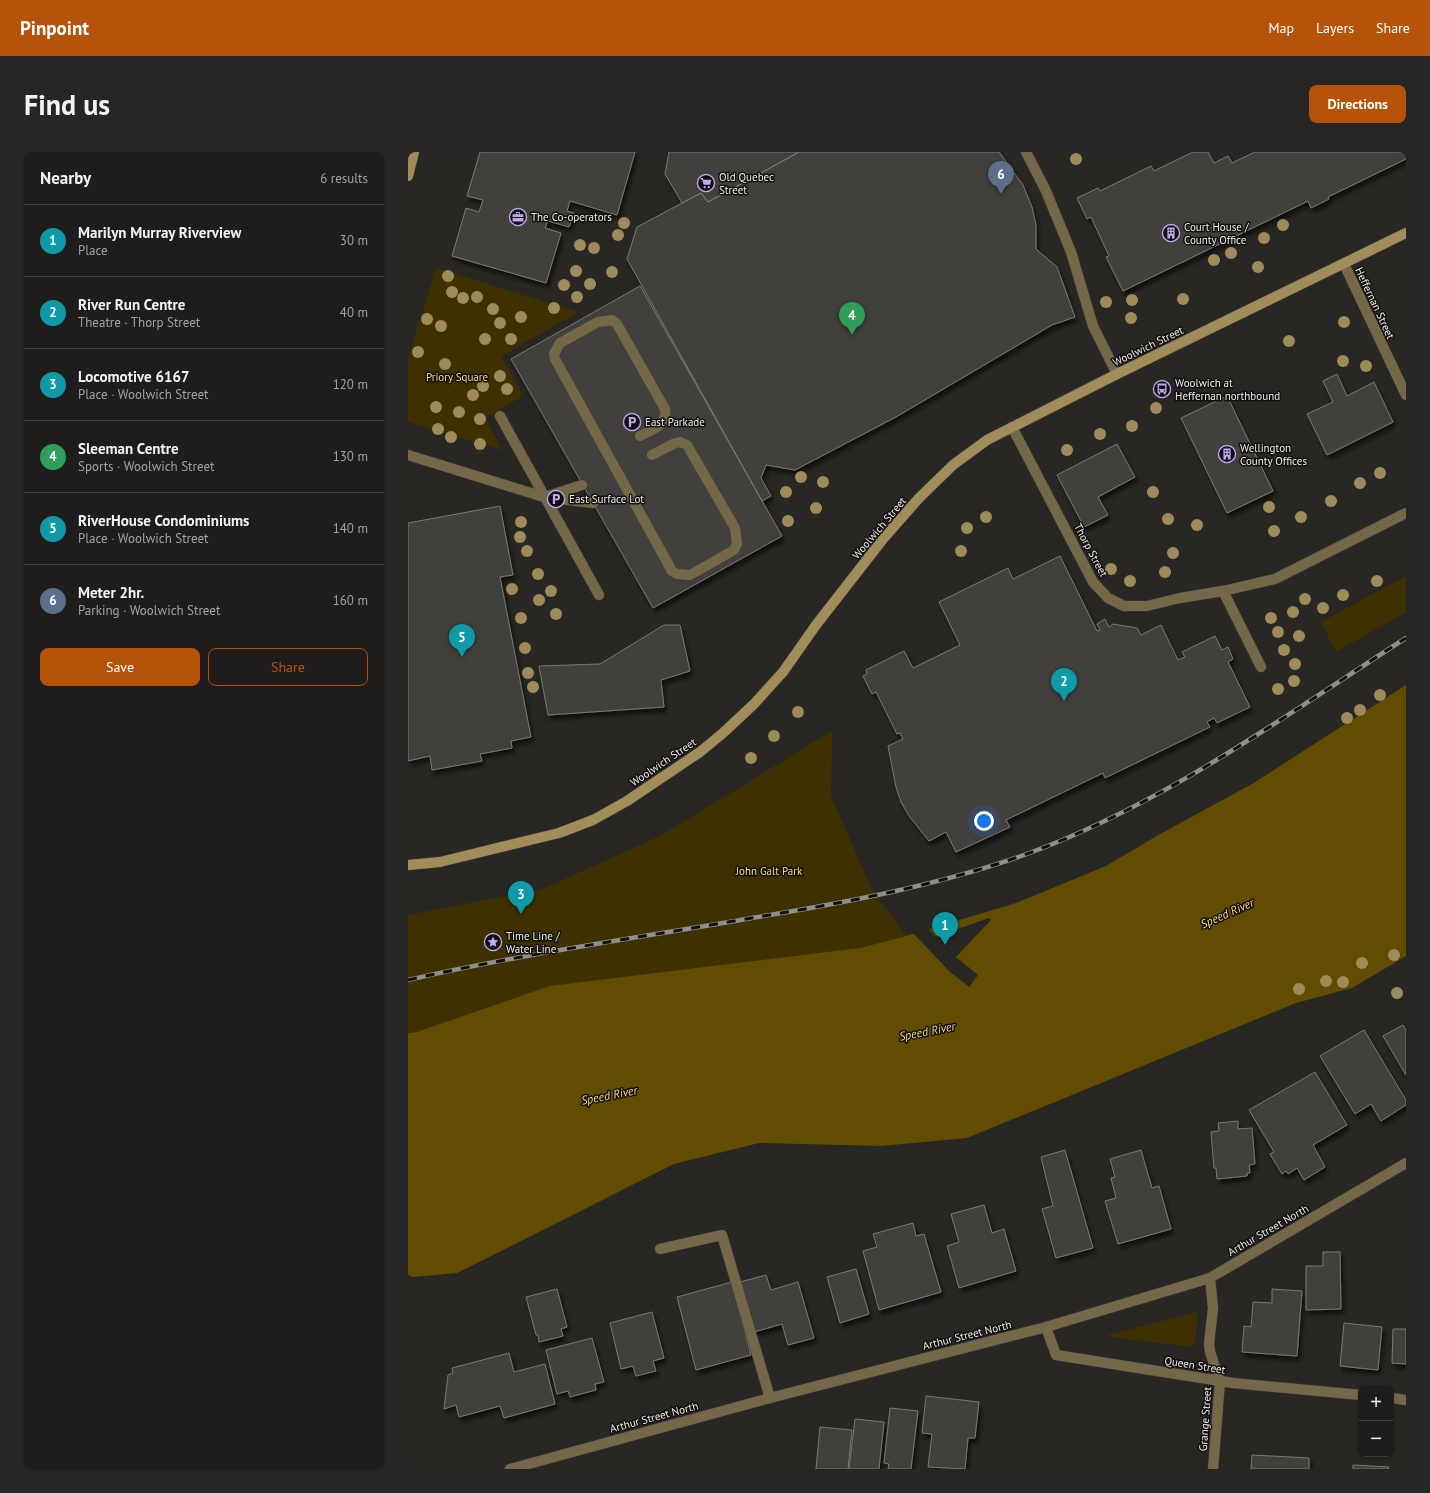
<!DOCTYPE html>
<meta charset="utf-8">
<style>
body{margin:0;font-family:"PT Sans",sans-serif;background:#272624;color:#f1f3f6}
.controls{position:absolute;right:12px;bottom:12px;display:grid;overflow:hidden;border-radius:8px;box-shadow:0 1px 3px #0004}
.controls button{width:36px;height:36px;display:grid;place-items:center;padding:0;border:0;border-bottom:1px solid #3c3b3a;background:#1f1d1b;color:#f1f3f6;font:20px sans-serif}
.you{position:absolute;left:576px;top:669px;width:14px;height:14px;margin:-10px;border:3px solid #fff;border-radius:50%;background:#1a73e8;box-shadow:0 0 0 6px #1a73e833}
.badge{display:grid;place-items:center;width:26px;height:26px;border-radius:50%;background:#b45309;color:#fff;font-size:13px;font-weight:700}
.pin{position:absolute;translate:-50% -33px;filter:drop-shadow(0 1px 2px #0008)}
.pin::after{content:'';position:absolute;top:21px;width:14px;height:12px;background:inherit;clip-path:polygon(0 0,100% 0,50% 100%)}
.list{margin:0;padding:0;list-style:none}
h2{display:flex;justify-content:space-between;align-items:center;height:52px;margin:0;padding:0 16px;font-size:17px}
h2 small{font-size:13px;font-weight:400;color:#a1a2a3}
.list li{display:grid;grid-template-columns:26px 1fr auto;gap:12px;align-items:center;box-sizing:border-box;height:72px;padding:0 16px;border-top:1px solid #3c3b3a}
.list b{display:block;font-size:15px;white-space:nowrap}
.list p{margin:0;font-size:13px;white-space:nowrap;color:#a1a2a3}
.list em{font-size:13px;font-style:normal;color:#a1a2a3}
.actions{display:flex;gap:8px;padding:12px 16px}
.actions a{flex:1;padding:9px 0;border:1px solid #b45309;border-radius:8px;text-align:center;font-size:14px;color:#b45309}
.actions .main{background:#b45309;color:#fff}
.map{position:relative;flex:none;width:998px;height:1317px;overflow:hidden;border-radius:8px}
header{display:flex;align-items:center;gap:24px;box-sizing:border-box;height:56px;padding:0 20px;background:#b45309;color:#fff}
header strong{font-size:19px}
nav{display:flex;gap:22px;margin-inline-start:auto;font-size:14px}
.intro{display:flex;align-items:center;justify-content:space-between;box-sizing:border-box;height:96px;padding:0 24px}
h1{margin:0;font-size:28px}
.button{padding:10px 18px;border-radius:8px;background:#b45309;color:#fff;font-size:14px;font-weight:700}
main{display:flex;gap:24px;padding:0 24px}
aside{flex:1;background:#1f1d1b;border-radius:8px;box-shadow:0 1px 3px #0004}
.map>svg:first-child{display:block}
</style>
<header>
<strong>Pinpoint</strong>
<nav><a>Map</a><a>Layers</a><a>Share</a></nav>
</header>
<div class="intro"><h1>Find us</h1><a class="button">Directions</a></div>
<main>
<aside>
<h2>Nearby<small>6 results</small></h2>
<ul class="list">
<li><span class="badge" style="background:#0f9aa8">1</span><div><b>Marilyn Murray Riverview</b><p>Place</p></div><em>30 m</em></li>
<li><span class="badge" style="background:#0f9aa8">2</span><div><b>River Run Centre</b><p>Theatre · Thorp Street</p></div><em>40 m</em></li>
<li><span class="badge" style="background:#0f9aa8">3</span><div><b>Locomotive 6167</b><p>Place · Woolwich Street</p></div><em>120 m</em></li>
<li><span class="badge" style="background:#2e9e5b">4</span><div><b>Sleeman Centre</b><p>Sports · Woolwich Street</p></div><em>130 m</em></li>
<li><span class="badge" style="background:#0f9aa8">5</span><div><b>RiverHouse Condominiums</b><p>Place · Woolwich Street</p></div><em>140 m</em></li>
<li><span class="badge" style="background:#5c6f8a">6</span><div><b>Meter 2hr.</b><p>Parking · Woolwich Street</p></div><em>160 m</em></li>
</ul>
<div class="actions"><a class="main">Save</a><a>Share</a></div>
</aside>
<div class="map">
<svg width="998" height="1317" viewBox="0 0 998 1317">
<defs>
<filter id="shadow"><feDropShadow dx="2.5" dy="4.5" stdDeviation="2" flood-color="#0009"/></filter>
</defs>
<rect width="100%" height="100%" fill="#292724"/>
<!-- green -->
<path fill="#3f3000" d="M 28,116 L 171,160 L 93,204 L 115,244 L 77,266 L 94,298 L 0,270 L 0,207 Z
M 998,424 L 998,460 L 928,500 L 913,470 Z
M 424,579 L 423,644 L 464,738 L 498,784 L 452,796 L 0,881 L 0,763 L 137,736 L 254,683 Z
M 789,1160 L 788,1185 L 785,1195 L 702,1185 L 700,1183 Z"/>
<!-- water -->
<path fill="#614c01" d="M 998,533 L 998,804 L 944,836 L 888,851 L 559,986 L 473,994 L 351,991 L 266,1012 L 49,1121 L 5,1125 L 0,1123 L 0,881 L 9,880 L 142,834 L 452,796 L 498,784 L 608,751 L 698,714 L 752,682 L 844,632 Z"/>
<!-- pier -->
<path fill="#292724" d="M 581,766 L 583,768 L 548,805 L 570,823 L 561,835 L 541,819 L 504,780 L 519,775 L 527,785 Z"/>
<!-- building -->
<path fill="#42413d" stroke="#797874" filter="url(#shadow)" d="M 72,0 L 227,0 L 209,63 L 162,49 L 159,59 L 166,61 L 161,75 L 140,69 L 137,76 L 153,81 L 138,131 L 44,104 L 58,56 L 71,60 L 75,48 L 59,44 Z
M 261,0 L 391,0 L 300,50 L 293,41 L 274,51 L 257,22 Z
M 391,0 L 591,0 L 615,33 L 624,55 L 628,73 L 628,97 L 649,115 L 667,165 L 644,173 L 488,265 L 387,318 L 358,313 L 353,326 L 363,344 L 354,349 L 219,107 L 229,75 L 293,41 L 300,50 Z
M 785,0 L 800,0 L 806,11 L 820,4 L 824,11 L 847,0 L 998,0 L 998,7 L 920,45 L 921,47 L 903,56 L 900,49 L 715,139 L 698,105 L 701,104 L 683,65 L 679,67 L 669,46 L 690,36 L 692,39 L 743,14 L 746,19 Z
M 232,134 L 374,384 L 245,456 L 103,207 Z
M 929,222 L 939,244 L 966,230 L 985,270 L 919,303 L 899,262 L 925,250 L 915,229 Z
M 819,244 L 865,339 L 819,361 L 773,266 Z
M 709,292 L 727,325 L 690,345 L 700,363 L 676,375 L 649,323 Z
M 92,354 L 105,423 L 92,425 L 123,585 L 103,589 L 104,596 L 72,602 L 74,609 L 24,618 L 22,604 L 0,609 L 0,371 Z
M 652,404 L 689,479 L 692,478 L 689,472 L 697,467 L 701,475 L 705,472 L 729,476 L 733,483 L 753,473 L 770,508 L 777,505 L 774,500 L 807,484 L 814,498 L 820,495 L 825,507 L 820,510 L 842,555 L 809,571 L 806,566 L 799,570 L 802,575 L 697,626 L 695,621 L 598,668 L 602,675 L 548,700 L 538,680 L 521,689 L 501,664 L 493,650 L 488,635 L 480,594 L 495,587 L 492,581 L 489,582 L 468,540 L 464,542 L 455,524 L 459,522 L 458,518 L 496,499 L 505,516 L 552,493 L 531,450 L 600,416 L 605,427 Z
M 256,473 L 272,473 L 282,519 L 253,528 L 256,555 L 140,563 L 131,514 L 192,512 Z
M 995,873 L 998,878 L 998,923 L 975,884 Z
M 956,878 L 998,948 L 998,953 L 973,969 L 963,952 L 947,962 L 912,904 Z
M 907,920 L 939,973 L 905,993 L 917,1015 L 896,1028 L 889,1016 L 880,1022 L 878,1019 L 874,1022 L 862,1002 L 866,1000 L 841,958 Z
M 830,969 L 830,977 L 844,976 L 847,1012 L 841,1013 L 842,1021 L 839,1021 L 839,1024 L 809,1027 L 808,1016 L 806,1016 L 803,980 L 811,979 L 810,971 Z
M 657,998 L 685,1096 L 648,1106 L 634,1057 L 645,1054 L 633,1005 Z
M 733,998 L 744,1036 L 751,1034 L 763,1077 L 710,1092 L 697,1049 L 708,1046 L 703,1026 L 707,1025 L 702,1007 Z
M 576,1053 L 584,1081 L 596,1077 L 608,1119 L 551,1136 L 539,1094 L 551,1090 L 543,1062 Z
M 505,1071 L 508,1084 L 516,1082 L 533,1140 L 471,1158 L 455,1099 L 469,1095 L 465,1082 Z
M 915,1100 L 932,1100 L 933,1157 L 898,1158 L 898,1114 L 915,1114 Z
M 448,1117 L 461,1162 L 432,1171 L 419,1125 Z
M 358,1123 L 363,1138 L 390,1130 L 406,1186 L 380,1193 L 374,1172 L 346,1180 L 332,1130 Z
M 324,1130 L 343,1203 L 288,1218 L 269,1145 Z
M 149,1137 L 159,1175 L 153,1177 L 155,1184 L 131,1190 L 130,1183 L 128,1183 L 118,1145 Z
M 864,1137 L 894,1139 L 889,1204 L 834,1200 L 836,1174 L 843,1175 L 845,1150 L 864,1151 Z
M 244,1160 L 256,1206 L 245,1209 L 248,1219 L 228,1224 L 225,1214 L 213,1217 L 202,1171 Z
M 936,1171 L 974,1175 L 970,1218 L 932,1214 Z
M 985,1177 L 998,1177 L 998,1212 L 984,1211 Z
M 184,1186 L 196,1230 L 187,1232 L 188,1238 L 162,1245 L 160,1239 L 149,1242 L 138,1198 Z
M 101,1201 L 106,1220 L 137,1212 L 147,1252 L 96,1266 L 92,1254 L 51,1265 L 48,1253 L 36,1257 L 40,1223 L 45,1221 L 44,1216 Z
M 518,1244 L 571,1250 L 567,1286 L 560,1286 L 557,1317 L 520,1315 L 524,1282 L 514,1281 Z
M 482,1256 L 510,1259 L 503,1317 L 480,1317 L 481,1312 L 476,1311 Z
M 447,1267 L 476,1270 L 471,1317 L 441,1317 Z
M 412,1275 L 444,1278 L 440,1317 L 408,1317 Z
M 844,1303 L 901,1306 L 901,1317 L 843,1317 Z
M 945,1313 L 981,1315 L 980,1317 L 945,1317 Z"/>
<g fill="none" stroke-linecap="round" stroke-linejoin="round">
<!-- lane casing -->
<g stroke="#454340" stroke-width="11">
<path id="lane" d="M 618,0 L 638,39 L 663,100 L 685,174 L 709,222
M 92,264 L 191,443
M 232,284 C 245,277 259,274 257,257 L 209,172 L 204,168 L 190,170 L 152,191 L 146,202 L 147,207 L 264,419 L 269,422 L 282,423 L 326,398 L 329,392 L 327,376 L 279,293 L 272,290 L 265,292 L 244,303
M 0,303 L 136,345 L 185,351
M 140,344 L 174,333
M 853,515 L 815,439 L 867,427 L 998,361
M 252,1097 L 314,1083 L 362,1246"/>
</g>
<!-- street casing -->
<g stroke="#454340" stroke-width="11">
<path id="street" d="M 936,112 L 998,243
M 604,275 L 685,430 L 700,446 L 716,454 L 739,454 L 772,446 L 815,439
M 802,1126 L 805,1156 L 801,1192 L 802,1200 L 812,1229 L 805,1317
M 638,1175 L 648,1203 L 825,1231 L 953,1243
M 983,1246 L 998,1248
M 102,1317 L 362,1246 L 638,1175 L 802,1126 L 998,1011"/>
</g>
<!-- secondary casing -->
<g stroke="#454340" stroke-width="11">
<path id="secondary" d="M 0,24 L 6,0
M 0,713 L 32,710 L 151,681 L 185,668 L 219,649 L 292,600 L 315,581 L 346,552 L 375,520 L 408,473 L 475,387 L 511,346 L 545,313 L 579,288 L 709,222 L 998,81"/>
</g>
<!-- lane -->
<use href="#lane" stroke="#746849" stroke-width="10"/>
<!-- street -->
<use href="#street" stroke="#746849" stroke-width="10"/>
<!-- secondary -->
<use href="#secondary" stroke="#a08d59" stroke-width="10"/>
<!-- rail casing -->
<g stroke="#918f8c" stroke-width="4.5">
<path id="rail" d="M 0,828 C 114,802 229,786 344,766 C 435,751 528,734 616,703 C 755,653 875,565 998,486"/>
</g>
<!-- rail -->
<use href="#rail" stroke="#11100f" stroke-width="3" stroke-dasharray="9" stroke-linecap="butt"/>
</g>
<!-- trees -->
<g fill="#9d8b5a">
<circle cx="668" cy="7" r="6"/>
<circle cx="216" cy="71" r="6"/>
<circle cx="875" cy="73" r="6"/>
<circle cx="210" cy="83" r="6"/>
<circle cx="856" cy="86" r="6"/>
<circle cx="172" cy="93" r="6"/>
<circle cx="186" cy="96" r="6"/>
<circle cx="823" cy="101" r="6"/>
<circle cx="806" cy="108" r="6"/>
<circle cx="850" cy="115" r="6"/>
<circle cx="168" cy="119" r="6"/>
<circle cx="204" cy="120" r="6"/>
<circle cx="40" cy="124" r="6"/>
<circle cx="182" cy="132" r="6"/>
<circle cx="156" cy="133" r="6"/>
<circle cx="44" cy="140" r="6"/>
<circle cx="69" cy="145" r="6"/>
<circle cx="169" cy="145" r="6"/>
<circle cx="55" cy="146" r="6"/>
<circle cx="775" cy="147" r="6"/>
<circle cx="724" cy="148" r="6"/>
<circle cx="698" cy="150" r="6"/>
<circle cx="146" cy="156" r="6"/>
<circle cx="85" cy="157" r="6"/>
<circle cx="113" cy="165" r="6"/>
<circle cx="723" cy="166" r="6"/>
<circle cx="19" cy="167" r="6"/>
<circle cx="936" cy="170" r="6"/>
<circle cx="92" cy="171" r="6"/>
<circle cx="33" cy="174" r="6"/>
<circle cx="77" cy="187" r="6"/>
<circle cx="103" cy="187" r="6"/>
<circle cx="881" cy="189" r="6"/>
<circle cx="10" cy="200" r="6"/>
<circle cx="935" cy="209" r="6"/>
<circle cx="37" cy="212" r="6"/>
<circle cx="958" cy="214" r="6"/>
<circle cx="92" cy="224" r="6"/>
<circle cx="75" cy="234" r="6"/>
<circle cx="99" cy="237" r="6"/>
<circle cx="65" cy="243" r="6"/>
<circle cx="28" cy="255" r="6"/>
<circle cx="748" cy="256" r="6"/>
<circle cx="51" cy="260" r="6"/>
<circle cx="72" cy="267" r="6"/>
<circle cx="724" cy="274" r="6"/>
<circle cx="30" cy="277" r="6"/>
<circle cx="692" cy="282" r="6"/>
<circle cx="43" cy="285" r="6"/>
<circle cx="72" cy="292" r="6"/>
<circle cx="659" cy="298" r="6"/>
<circle cx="972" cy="321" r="6"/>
<circle cx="393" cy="325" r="6"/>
<circle cx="415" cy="330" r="6"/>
<circle cx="952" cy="331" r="6"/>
<circle cx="378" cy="340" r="6"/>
<circle cx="745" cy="340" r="6"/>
<circle cx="923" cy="349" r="6"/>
<circle cx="861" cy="355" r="6"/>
<circle cx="408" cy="356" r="6"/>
<circle cx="578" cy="365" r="6"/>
<circle cx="893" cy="365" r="6"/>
<circle cx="760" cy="367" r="6"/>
<circle cx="380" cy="369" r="6"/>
<circle cx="113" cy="370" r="6"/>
<circle cx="789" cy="373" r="6"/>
<circle cx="559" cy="376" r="6"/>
<circle cx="866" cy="379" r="6"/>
<circle cx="112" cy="385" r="6"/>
<circle cx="119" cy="399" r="6"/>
<circle cx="553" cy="399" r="6"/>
<circle cx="765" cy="401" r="6"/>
<circle cx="703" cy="417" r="6"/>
<circle cx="757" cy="420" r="6"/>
<circle cx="130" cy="422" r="6"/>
<circle cx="722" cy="429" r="6"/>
<circle cx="969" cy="429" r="6"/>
<circle cx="104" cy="437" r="6"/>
<circle cx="143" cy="439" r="6"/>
<circle cx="935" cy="443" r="6"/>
<circle cx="897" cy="447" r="6"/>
<circle cx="131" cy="448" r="6"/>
<circle cx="915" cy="456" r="6"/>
<circle cx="885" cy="460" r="6"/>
<circle cx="148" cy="462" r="6"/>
<circle cx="113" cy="466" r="6"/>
<circle cx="863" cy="466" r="6"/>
<circle cx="870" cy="480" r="6"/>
<circle cx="891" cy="484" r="6"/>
<circle cx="117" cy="496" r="6"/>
<circle cx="876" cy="498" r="6"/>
<circle cx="887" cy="512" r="6"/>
<circle cx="120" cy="521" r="6"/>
<circle cx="886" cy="529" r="6"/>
<circle cx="125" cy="535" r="6"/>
<circle cx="870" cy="537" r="6"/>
<circle cx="972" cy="543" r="6"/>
<circle cx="952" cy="558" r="6"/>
<circle cx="390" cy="560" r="6"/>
<circle cx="939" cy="566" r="6"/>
<circle cx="366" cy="584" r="6"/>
<circle cx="343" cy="606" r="6"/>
<circle cx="986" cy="803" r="6"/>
<circle cx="954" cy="811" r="6"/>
<circle cx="918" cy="829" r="6"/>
<circle cx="935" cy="830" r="6"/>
<circle cx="891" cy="837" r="6"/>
<circle cx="989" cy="841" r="6"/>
</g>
<!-- icons -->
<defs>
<g id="supermarket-ring" transform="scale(0.9)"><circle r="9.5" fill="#11100f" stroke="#c1a8f3" stroke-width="1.5"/><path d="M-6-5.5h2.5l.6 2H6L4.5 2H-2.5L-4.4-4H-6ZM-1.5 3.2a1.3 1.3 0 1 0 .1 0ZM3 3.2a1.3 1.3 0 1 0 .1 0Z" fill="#c1a8f3"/></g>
<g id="office-ring" transform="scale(0.9)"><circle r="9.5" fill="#11100f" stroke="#c1a8f3" stroke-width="1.5"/><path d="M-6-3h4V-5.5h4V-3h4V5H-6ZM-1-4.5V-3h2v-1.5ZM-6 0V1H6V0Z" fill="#c1a8f3"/></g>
<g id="building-ring" transform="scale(0.9)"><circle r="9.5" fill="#11100f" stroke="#c1a8f3" stroke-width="1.5"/><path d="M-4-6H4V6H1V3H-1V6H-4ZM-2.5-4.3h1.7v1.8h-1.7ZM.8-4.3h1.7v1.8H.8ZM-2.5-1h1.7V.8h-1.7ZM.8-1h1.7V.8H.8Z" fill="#c1a8f3"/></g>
<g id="bus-ring" transform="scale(0.9)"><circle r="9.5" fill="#11100f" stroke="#c1a8f3" stroke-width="1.5"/><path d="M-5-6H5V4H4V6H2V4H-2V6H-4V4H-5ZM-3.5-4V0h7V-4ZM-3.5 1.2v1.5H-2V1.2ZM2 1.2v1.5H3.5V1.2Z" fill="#c1a8f3"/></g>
<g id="parking-ring" transform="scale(0.9)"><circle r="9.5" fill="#11100f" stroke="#c1a8f3" stroke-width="1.5"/><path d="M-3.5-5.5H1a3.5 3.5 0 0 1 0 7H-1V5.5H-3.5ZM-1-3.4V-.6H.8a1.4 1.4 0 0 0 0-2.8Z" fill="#c1a8f3"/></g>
<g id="sight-ring" transform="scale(0.9)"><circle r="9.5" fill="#11100f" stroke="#c1a8f3" stroke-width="1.5"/><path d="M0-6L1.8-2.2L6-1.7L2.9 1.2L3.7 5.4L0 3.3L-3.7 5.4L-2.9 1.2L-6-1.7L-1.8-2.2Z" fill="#c1a8f3"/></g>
</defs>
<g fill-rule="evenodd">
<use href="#supermarket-ring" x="298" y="31"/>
<use href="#office-ring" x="110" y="65"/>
<use href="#building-ring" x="763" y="81"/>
<use href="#bus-ring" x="754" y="237"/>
<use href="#parking-ring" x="224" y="270"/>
<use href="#building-ring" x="819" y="302"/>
<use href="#parking-ring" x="148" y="347"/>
<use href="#sight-ring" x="85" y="790"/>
</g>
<g text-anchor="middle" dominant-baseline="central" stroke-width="3" stroke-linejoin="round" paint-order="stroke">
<!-- poi labels -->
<g font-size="11" fill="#eeedea" stroke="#11100f" text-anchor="start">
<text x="311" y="25">Old Quebec<tspan x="311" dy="13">Street</tspan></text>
<text x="123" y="65">The Co-operators</text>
<text x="776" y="75">Court House /<tspan x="776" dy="13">County Office</tspan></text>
<text x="767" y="231">Woolwich at<tspan x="767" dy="13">Heffernan northbound</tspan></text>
<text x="237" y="270">East Parkade</text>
<text x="832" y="296">Wellington<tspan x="832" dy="13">County Offices</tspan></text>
<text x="161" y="347">East Surface Lot</text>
<text x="98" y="784">Time Line /<tspan x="98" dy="13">Water Line</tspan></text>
</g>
<!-- street labels -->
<g font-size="11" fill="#eeedea" stroke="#11100f">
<text transform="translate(967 151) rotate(65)">Heffernan Street</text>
<text transform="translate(740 194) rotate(-26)">Woolwich Street</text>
<text transform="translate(471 376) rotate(-50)">Woolwich Street</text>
<text transform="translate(683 398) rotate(62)">Thorp Street</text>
<text transform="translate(255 610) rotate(-34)">Woolwich Street</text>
<text transform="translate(860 1078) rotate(-30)">Arthur Street North</text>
<text transform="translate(559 1183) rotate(-14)">Arthur Street North</text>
<text transform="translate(787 1213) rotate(9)">Queen Street</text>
<text transform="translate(246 1265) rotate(-15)">Arthur Street North</text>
<text transform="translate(797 1267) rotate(-86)">Grange Street</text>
</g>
<!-- park labels -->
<g font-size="11" fill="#fcdc87" stroke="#11100f">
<text x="49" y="225">Priory Square</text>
<text x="361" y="719">John Galt Park</text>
</g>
<!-- water labels -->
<g font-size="12" font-style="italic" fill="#fada85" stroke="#11100f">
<text transform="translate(819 761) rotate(-24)">Speed River</text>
<text transform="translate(519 879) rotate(-11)">Speed River</text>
<text transform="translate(201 943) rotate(-11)">Speed River</text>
</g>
</g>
</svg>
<div class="controls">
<button>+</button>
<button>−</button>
</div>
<div class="you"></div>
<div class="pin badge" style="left:537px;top:793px;background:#0f9aa8">1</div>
<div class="pin badge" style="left:656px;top:549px;background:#0f9aa8">2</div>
<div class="pin badge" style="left:113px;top:762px;background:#0f9aa8">3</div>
<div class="pin badge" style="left:444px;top:183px;background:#2e9e5b">4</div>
<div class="pin badge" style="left:54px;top:505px;background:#0f9aa8">5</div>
<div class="pin badge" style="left:593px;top:42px;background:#5c6f8a">6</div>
</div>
</main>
